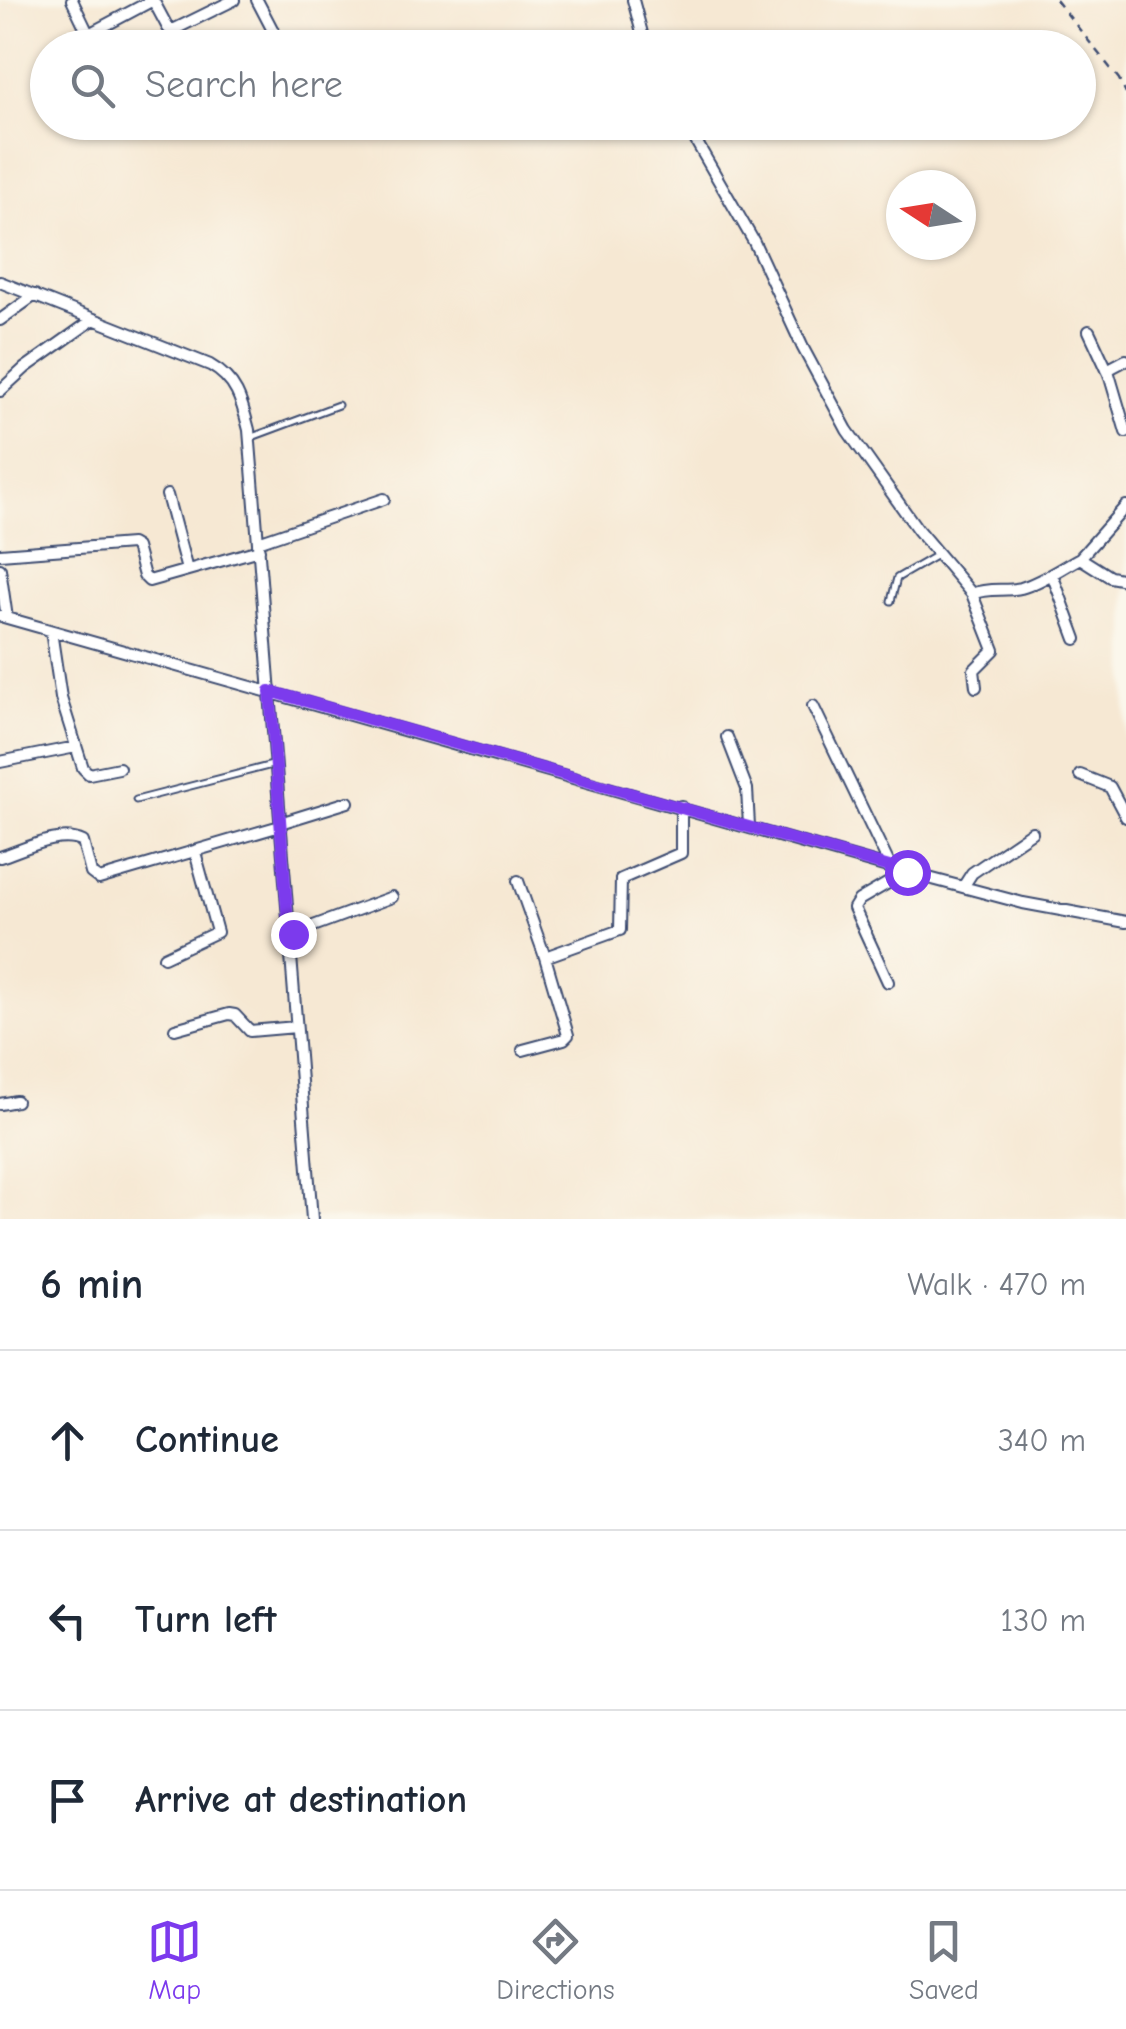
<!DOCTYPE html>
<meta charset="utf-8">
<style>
body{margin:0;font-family:"Comic Neue",sans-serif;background:#f6f6f7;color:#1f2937}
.compass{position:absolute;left:886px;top:170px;width:90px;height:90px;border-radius:50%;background:#fff;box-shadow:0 2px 8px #0004;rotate:282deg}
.stop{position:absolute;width:30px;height:30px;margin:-22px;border:8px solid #7c3aed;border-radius:50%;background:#fff}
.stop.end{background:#7c3aed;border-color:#fff;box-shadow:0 2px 10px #0008}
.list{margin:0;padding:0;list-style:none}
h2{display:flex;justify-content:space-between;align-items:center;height:130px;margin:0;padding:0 40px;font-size:42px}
h2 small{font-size:32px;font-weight:400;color:#747a83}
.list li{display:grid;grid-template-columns:65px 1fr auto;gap:30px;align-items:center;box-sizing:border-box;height:180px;padding:0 40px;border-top:2px solid #e0e1e3}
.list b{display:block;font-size:38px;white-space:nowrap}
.list em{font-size:32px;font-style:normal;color:#747a83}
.icon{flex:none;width:55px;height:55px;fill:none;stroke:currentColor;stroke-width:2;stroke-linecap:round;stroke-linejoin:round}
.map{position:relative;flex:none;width:1126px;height:1219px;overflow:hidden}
.search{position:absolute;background:#fff;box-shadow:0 2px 8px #0004;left:30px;right:30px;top:30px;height:110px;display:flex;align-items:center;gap:25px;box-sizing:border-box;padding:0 35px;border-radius:55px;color:#747a83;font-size:38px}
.sheet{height:670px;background:#fff}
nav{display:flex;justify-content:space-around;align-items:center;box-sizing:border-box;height:140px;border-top:2px solid #e0e1e3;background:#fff;font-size:28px;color:#747a83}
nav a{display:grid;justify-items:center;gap:5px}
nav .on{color:#7c3aed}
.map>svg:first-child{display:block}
</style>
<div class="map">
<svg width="1126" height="1219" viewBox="0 0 1126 1219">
<rect width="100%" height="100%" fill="#fbf7ec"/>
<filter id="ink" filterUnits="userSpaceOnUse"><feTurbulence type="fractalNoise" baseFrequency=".01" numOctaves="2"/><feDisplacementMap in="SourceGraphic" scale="20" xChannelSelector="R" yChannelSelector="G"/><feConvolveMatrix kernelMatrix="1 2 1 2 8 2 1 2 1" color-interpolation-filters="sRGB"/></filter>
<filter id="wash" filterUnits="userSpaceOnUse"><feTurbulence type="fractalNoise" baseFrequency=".0048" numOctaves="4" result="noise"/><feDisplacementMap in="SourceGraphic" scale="40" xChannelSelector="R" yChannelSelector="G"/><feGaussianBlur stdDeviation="2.25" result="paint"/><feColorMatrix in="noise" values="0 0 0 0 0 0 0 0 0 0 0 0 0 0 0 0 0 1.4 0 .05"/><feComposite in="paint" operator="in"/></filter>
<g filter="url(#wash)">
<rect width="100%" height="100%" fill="#f6e8d3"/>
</g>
<g filter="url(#ink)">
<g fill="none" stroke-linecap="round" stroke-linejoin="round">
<!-- service casing -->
<g stroke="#3c4b70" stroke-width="9">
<path id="service" d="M 252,437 L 338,405
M 891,601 L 897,578 L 937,555
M 136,800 L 276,764"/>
</g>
<!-- minor casing -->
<g stroke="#3c4b70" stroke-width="14">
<path id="minor" d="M 72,0 L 95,48
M 257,0 L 282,48
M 633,0 L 646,48
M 89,34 L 153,0 L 168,28 L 173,30 L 234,0
M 685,122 L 754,242 L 803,348 L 847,430 L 918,530 L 972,594 C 989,587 1004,592 1021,588 C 1042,582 1061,568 1080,558 L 1110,577 L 1126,580
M 0,282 L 210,365 C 237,380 242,402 249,430 L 312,1219
M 0,320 L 35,295
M 1089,331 L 1109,374 L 1126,432
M 1107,370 L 1126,360
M 0,391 L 25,368 L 94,319
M 167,495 L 187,570
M 258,542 L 384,499
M 0,554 L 131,544 L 136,547 L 144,576 L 149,581 L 259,550
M 1080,558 L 1126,506
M 0,569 L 7,618
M 1052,574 L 1076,639
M 972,594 L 994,650 L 974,670 L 976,687
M 0,616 L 891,868 L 1023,903 L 1126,922
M 51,631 L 61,698 L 83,768 L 89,774 L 119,768
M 813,706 L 891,868
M 727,737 L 747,789 L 749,826
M 0,762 L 76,747
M 1080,775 L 1110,787 L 1126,817
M 280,823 L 348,802
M 0,857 C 23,850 60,830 83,842 L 91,873 L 99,879 L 280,826
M 518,881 L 545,957
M 963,887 L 972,873 L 1032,832
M 289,935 L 392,897
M 164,957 L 217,932 L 195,852
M 888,982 L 854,908 L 859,900 L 907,872
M 175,1029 L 229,1014 L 235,1015 L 250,1031 L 296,1027
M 523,1050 L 564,1039 L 568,1035 L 545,957 L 620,930 L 621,879 L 681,853 L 681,806
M 0,1104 L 16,1101"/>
</g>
<!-- path -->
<path stroke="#3c4b70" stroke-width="2.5" stroke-dasharray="8 8" stroke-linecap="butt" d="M 1056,0 L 1119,79 L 1126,94"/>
<!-- service -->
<use href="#service" stroke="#fff" stroke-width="5"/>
<!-- minor -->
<use href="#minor" stroke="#fff" stroke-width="10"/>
</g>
</g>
<g fill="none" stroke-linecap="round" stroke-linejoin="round" filter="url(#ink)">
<!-- route -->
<path stroke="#7c3aed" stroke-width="12" d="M 293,934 L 289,935 L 270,691 L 907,872"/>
</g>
</svg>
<svg class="compass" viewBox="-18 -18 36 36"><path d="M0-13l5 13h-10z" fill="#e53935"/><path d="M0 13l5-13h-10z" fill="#747a83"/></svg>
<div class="stop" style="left:907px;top:872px"></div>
<div class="stop end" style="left:293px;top:934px"></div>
<div class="search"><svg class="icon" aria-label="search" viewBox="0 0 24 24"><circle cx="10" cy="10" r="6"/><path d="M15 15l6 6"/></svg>Search here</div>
</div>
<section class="sheet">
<h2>6 min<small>Walk · 470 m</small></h2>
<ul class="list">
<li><svg class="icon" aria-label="ahead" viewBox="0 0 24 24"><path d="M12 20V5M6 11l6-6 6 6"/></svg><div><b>Continue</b></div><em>340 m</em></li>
<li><svg class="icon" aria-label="left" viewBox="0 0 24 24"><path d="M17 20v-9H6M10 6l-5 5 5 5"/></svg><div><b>Turn left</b></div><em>130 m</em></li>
<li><svg class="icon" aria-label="arrive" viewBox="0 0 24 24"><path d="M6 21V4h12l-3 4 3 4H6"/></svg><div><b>Arrive at destination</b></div></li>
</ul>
</section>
<nav>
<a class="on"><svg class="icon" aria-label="map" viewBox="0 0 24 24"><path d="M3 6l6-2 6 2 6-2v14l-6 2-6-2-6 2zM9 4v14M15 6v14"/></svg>Map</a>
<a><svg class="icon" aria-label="directions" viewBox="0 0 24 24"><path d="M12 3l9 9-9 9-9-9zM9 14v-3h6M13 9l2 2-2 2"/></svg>Directions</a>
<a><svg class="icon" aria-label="saved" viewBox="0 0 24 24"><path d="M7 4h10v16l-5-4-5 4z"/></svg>Saved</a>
</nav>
